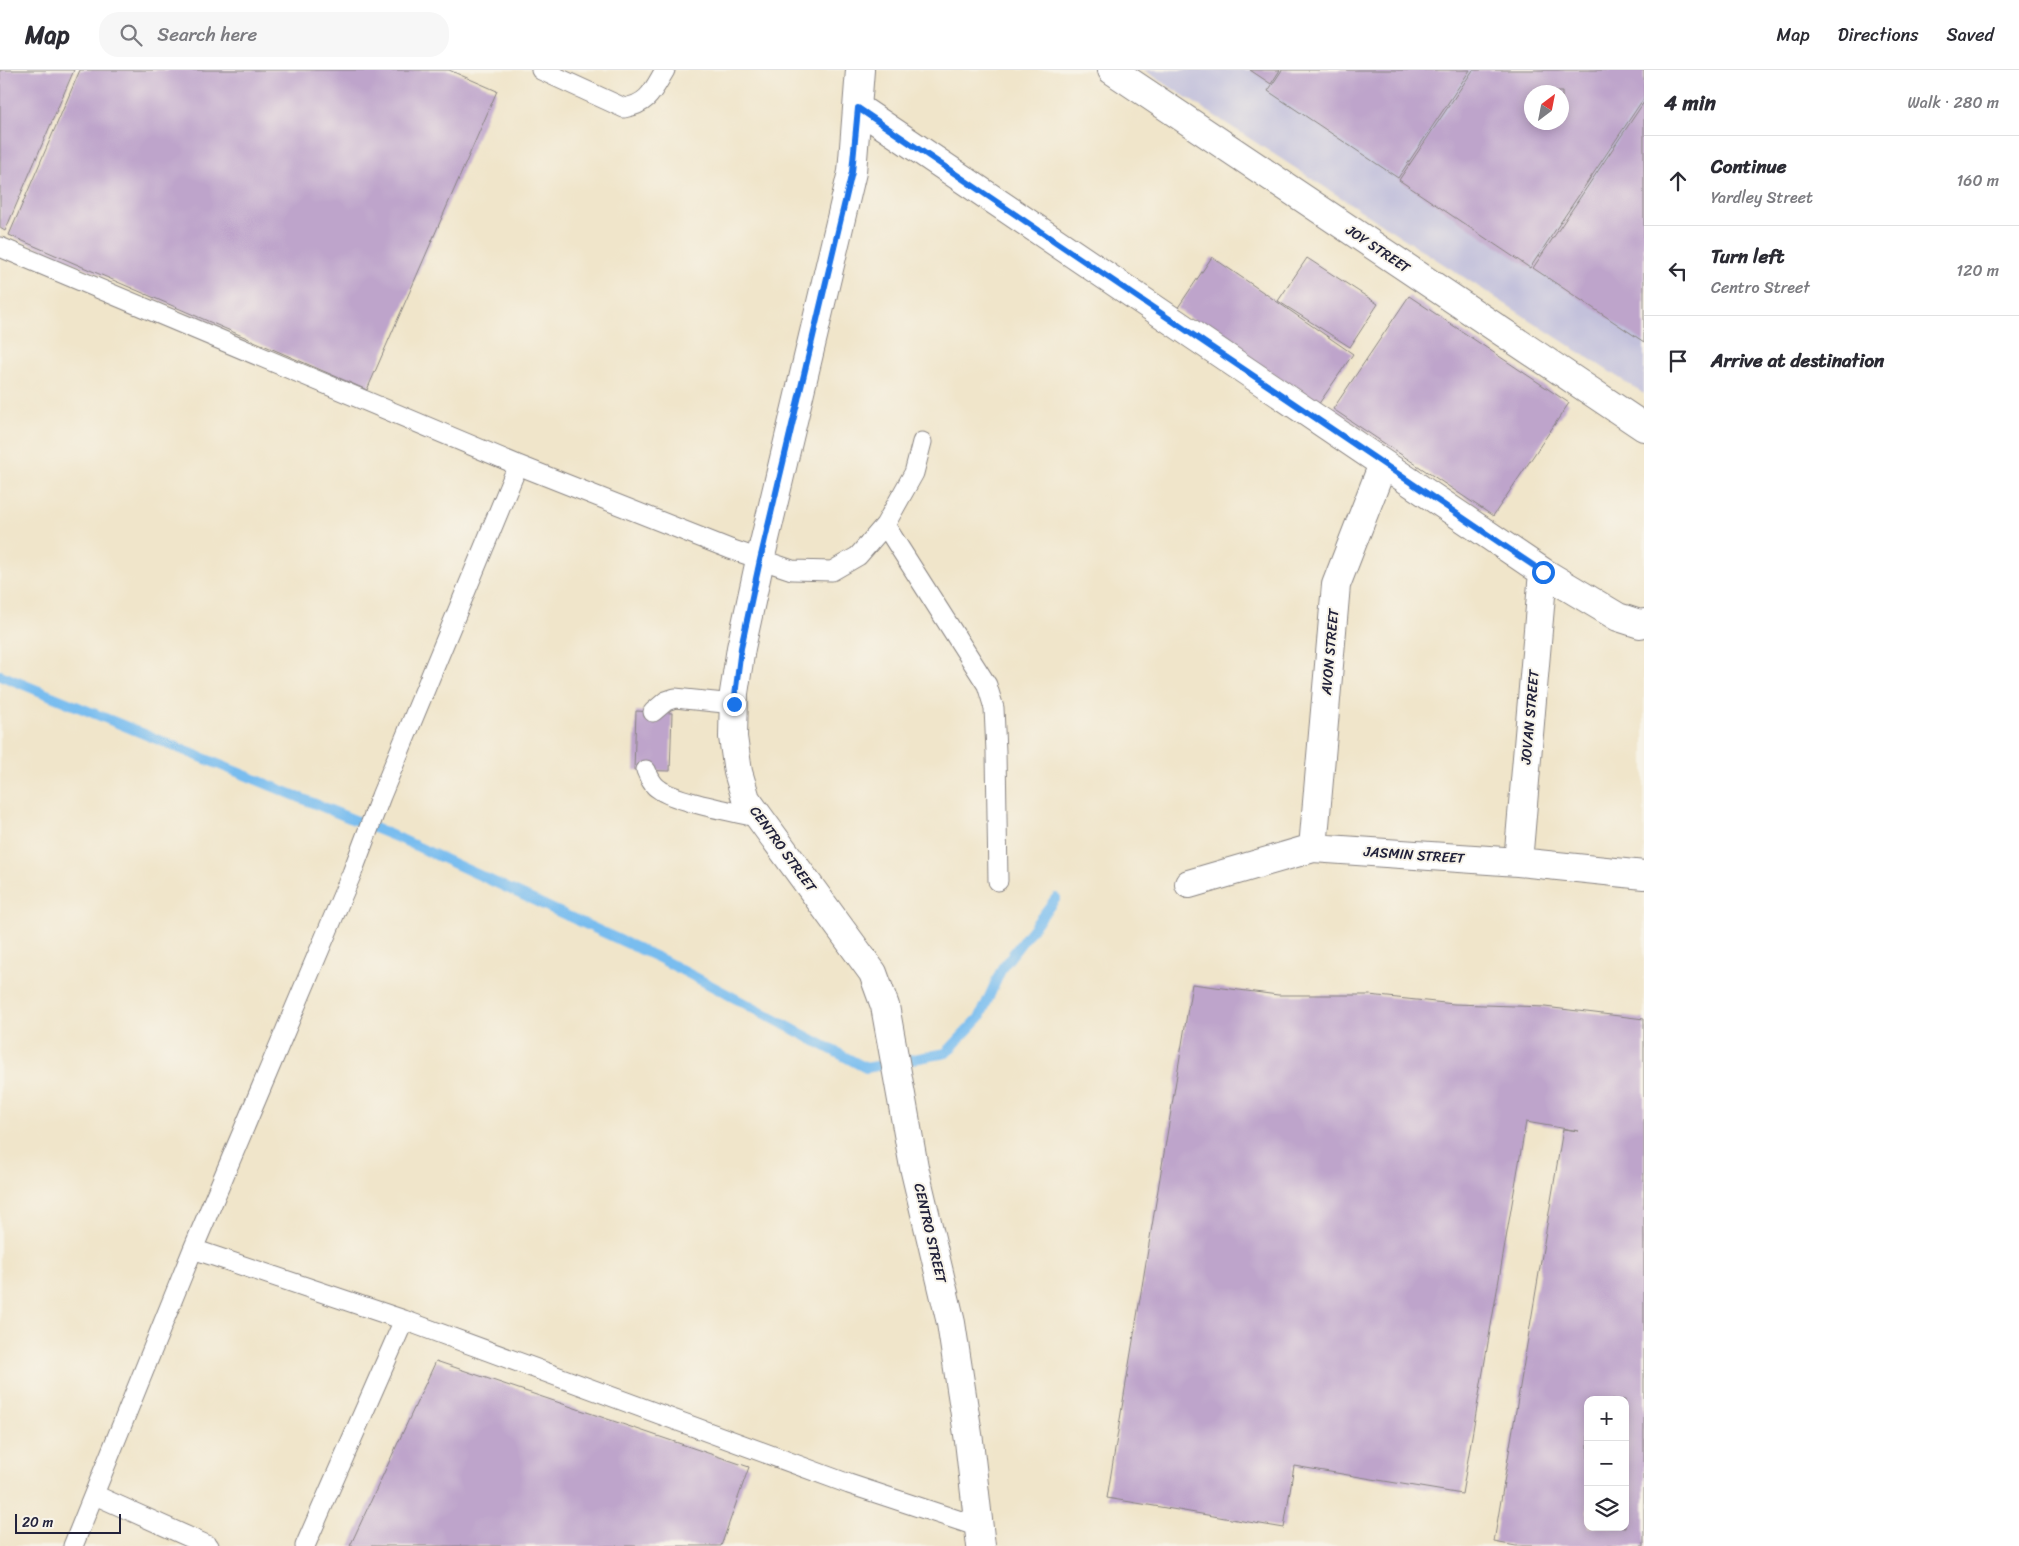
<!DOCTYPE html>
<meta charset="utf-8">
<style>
body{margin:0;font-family:Sriracha,sans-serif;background:#f7f7f7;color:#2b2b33}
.controls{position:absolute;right:15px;bottom:15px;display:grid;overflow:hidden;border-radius:10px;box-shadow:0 2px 12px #0003}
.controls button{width:45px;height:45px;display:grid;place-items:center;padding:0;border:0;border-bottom:1px solid #e1e1e2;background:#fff;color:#2b2b33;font:25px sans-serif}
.compass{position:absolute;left:1524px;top:15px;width:45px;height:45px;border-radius:50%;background:#fff;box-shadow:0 2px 12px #0003;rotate:32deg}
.scale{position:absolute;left:15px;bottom:12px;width:106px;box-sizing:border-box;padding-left:5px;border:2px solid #22223b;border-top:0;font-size:14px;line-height:18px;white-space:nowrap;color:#22223b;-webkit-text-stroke:4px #f7f3e8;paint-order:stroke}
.stop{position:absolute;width:15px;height:15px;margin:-11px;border:4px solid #1a73e8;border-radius:50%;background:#fff}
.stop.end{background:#1a73e8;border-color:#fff;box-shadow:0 1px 5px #0008}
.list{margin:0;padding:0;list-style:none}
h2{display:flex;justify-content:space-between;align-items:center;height:65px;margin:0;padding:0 20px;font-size:21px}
h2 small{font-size:16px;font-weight:400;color:#7c7c81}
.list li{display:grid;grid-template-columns:32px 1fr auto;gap:15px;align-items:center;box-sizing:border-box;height:90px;padding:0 20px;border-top:1px solid #e1e1e2}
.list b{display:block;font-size:19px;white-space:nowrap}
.list p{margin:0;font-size:16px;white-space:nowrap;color:#7c7c81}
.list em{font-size:16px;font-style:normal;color:#7c7c81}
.icon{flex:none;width:28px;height:28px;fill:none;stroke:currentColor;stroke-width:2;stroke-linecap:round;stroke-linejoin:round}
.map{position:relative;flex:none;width:1644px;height:1476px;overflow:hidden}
header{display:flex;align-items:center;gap:30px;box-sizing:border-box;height:70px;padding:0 25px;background:#fff;border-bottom:1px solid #e1e1e2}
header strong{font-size:24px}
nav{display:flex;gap:28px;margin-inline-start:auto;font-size:18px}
.search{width:350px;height:45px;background:#f7f7f7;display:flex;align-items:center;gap:12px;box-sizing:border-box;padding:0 18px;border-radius:20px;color:#7c7c81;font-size:19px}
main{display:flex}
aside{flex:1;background:#fff}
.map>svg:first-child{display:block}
</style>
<header>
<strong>Map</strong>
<div class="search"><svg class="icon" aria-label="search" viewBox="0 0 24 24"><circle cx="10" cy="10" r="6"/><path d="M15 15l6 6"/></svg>Search here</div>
<nav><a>Map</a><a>Directions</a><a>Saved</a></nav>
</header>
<main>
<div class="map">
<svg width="1644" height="1476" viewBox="0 0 1644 1476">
<rect width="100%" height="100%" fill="#f7f3e8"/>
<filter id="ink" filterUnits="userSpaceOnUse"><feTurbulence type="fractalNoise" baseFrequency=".02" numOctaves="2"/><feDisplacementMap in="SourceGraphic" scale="10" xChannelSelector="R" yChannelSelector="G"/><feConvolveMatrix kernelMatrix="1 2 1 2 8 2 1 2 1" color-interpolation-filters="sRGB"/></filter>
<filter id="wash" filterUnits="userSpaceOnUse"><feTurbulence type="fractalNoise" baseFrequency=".0096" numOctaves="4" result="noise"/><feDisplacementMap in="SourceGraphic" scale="20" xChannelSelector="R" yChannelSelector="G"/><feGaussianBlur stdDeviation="1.12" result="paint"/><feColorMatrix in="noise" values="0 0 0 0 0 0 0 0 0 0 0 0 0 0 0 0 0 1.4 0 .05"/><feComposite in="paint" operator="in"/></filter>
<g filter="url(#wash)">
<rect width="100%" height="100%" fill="#f0e5ca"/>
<!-- industrial -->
<path fill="#c3c1db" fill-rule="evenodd" d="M 1144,0 L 1644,0 L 1644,324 ZM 1532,22 L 1562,22 L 1562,52 L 1532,52 Z"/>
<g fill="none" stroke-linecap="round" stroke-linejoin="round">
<!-- stream -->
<path stroke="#79bdef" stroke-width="10" d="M 0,605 L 401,769 L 661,889 L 866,998 L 946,983 L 980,947 L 1002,898 L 1056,828"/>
</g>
<g id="blocks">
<!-- building -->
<path fill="#bea4cb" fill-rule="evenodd" d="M 0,0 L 74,0 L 5,161 L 0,158 Z
M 80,0 L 449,0 L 497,21 L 367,320 L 9,165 Z
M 1250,0 L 1280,0 L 1271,14 Z
M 1282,0 L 1470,0 L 1398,108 L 1268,21 Z
M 1473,0 L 1644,0 L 1644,28 L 1530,198 L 1399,110 ZM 1532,22 L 1562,22 L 1562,52 L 1532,52 Z
M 1644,32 L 1644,272 L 1533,198 Z
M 1212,187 L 1353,284 L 1318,335 L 1177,239 Z
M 1307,188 L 1378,234 L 1350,277 L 1278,231 Z
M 1409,226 L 1569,333 L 1493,446 L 1333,339 Z
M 636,641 L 672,643 L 670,701 L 634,700 Z
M 1192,914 L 1278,925 L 1369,925 L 1454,934 L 1545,937 L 1644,949 L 1644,1476 L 1516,1476 L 1494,1472 L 1563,1059 L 1579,1061 L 1526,1052 L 1462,1424 L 1294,1396 L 1284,1458 L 1107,1428 ZM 1588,1330 L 1625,1330 L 1625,1457 L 1588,1457 Z
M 436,1291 L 749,1397 L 721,1476 L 350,1476 Z"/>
</g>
</g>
<g filter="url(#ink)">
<use href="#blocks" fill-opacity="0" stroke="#898482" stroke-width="1"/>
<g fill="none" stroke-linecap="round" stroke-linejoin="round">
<!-- lane casing -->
<g stroke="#898482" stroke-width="21">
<path id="lane" d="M 541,0 L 624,38 C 649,34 653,20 665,0
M 0,177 L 518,395 L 730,479 L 792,500 L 832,501 L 858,486 L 885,455 L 914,403 L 922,372
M 885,455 L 987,615 L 994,638 L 996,682 L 998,811
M 653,642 L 666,631 L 675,628 L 734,634
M 646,700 C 649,707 652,715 659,719 C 676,732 736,742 760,748
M 193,1179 L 404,1250 L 849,1414 L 979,1457
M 95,1425 L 209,1476
M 73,1476 L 193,1179 L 352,803 L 381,726 L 518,395
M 305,1476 L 404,1250"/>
</g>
<!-- street casing -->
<g stroke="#898482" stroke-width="30">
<path id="street" d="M 1112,0 L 1644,357
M 858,38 L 1543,502 L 1618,547 L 1640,554 L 1644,553
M 1313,778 L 1336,515 L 1383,394
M 1518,792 L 1543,502
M 1189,814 L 1313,778 L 1518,792 L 1644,805"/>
</g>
<!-- secondary casing -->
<g stroke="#898482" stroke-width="30">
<path id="secondary" d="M 860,0 L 852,102 L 760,490 L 741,578 L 734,623 L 733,667 L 738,702 L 746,729 L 873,903 L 885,936 L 914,1097 L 951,1253 L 969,1371 L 981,1476"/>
</g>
<!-- lane -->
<use href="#lane" stroke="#fff" stroke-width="19"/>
<!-- street -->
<use href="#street" stroke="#fff" stroke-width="28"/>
<!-- secondary -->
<use href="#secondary" stroke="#fff" stroke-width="28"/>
</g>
</g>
<g fill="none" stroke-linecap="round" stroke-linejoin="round" filter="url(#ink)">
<!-- route -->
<path stroke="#1a73e8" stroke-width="6" d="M 734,634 L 741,578 L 760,490 L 852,102 L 858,38 L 1543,502"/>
</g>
<g text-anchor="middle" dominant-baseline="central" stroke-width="4" stroke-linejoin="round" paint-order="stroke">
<!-- street labels -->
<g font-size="14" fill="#22223b" stroke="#f7f3e8">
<text transform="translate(1378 179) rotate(34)">JOY STREET</text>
<text transform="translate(1330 582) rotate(-85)">AVON STREET</text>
<text transform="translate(1530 647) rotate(-85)">JOVAN STREET</text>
<text transform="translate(783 779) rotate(54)">CENTRO STREET</text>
<text transform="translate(1414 785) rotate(4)">JASMIN STREET</text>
<text transform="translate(930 1163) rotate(77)">CENTRO STREET</text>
</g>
</g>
</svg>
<div class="controls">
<button>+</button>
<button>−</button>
<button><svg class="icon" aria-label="layers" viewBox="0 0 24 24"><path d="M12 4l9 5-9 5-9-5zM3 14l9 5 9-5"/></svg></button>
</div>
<svg class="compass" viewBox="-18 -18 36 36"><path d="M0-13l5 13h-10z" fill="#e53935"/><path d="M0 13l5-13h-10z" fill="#7c7c81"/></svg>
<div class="scale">20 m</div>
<div class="stop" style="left:1543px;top:502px"></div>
<div class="stop end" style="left:734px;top:634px"></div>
</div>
<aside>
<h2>4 min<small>Walk · 280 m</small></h2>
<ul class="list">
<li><svg class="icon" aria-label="ahead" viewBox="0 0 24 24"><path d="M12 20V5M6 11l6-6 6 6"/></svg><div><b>Continue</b><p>Yardley Street</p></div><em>160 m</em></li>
<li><svg class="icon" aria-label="left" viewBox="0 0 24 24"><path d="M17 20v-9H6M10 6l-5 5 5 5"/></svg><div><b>Turn left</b><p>Centro Street</p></div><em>120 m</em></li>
<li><svg class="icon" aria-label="arrive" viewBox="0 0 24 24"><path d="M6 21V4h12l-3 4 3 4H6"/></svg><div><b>Arrive at destination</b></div></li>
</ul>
</aside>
</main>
